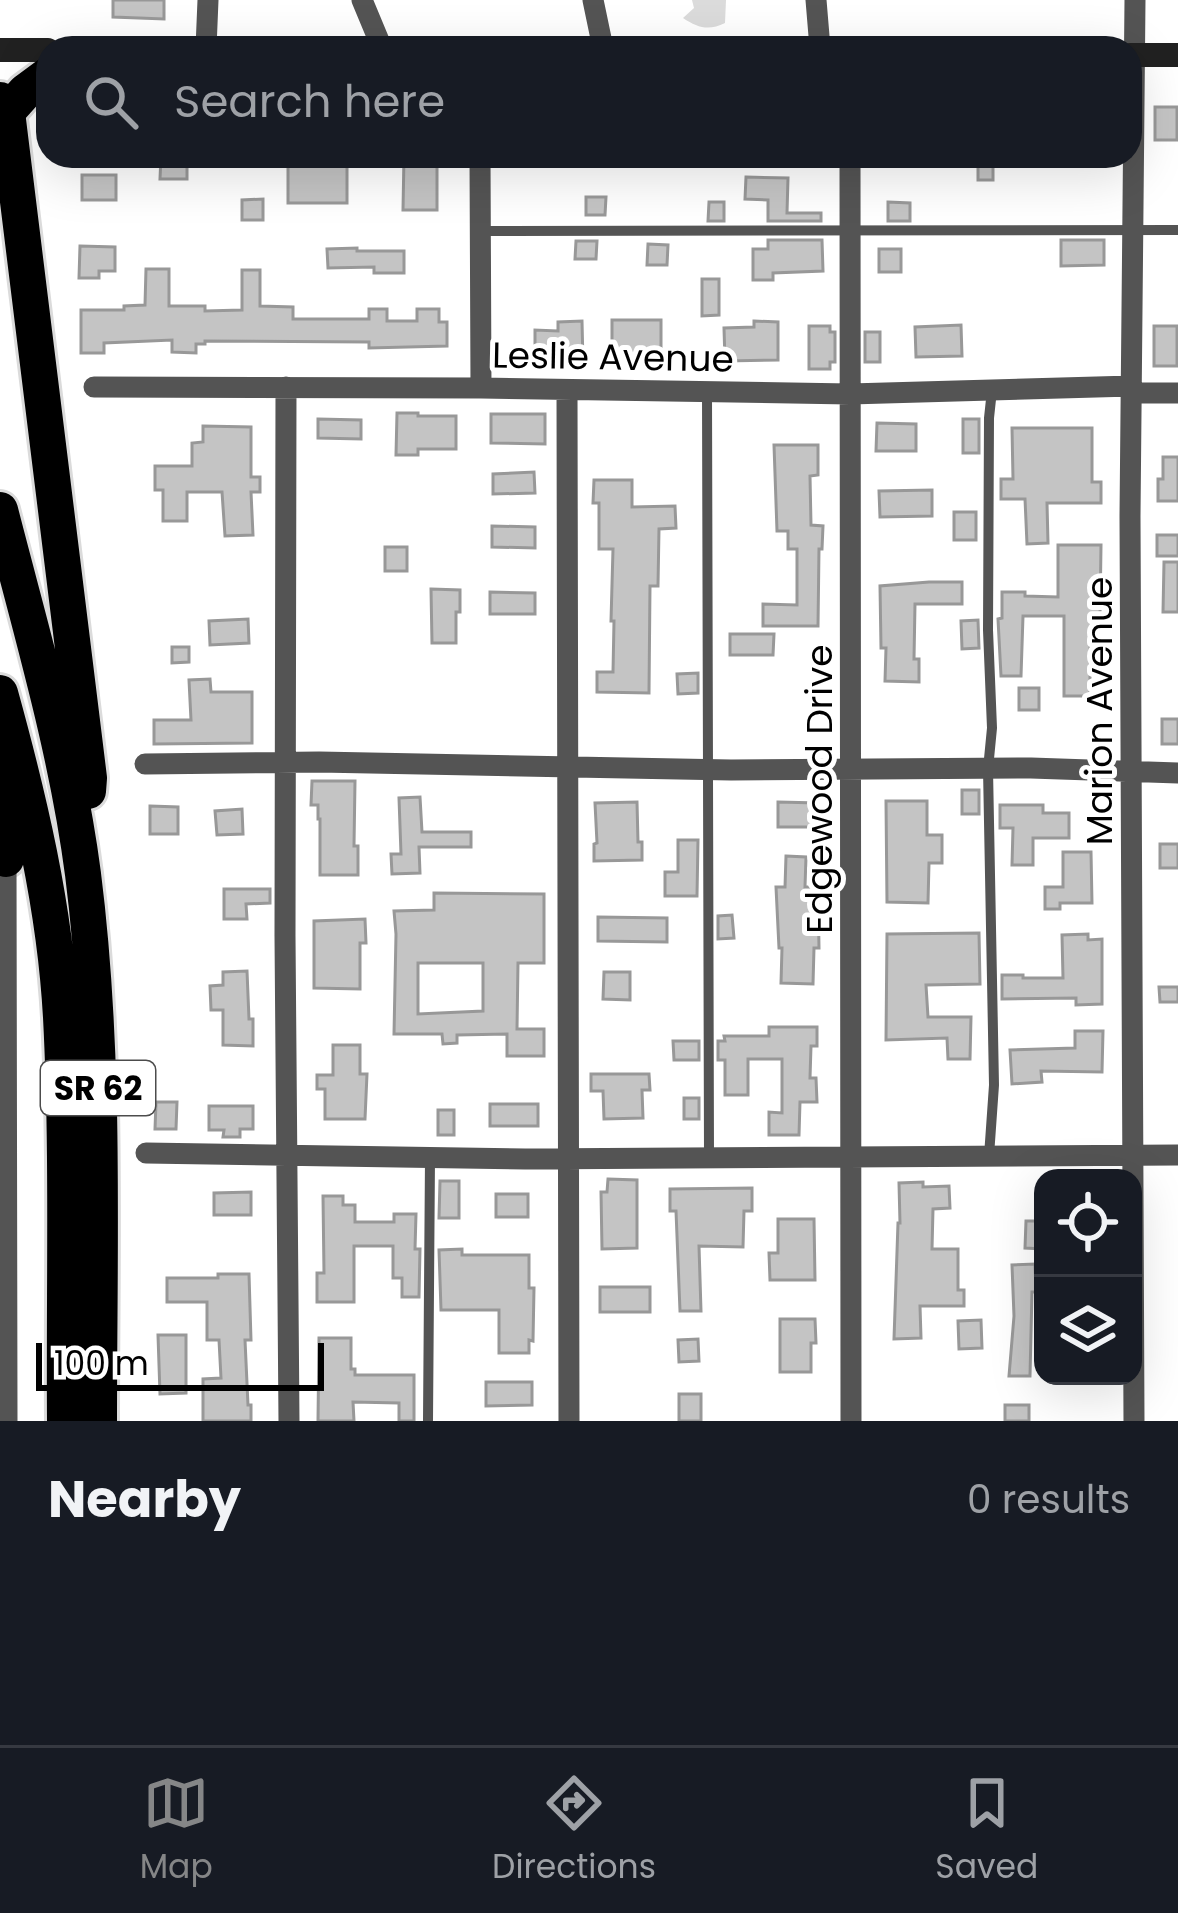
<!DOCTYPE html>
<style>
body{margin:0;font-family:Poppins,sans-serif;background:#242831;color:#f1f3f6}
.controls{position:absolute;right:36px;bottom:36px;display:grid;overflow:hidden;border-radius:24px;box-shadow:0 12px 48px #0002}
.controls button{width:108px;height:108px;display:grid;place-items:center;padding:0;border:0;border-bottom:3px solid #363941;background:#171b24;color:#f1f3f6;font:60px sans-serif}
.scale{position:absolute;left:36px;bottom:30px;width:288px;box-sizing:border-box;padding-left:12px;border:6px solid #000;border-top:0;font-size:33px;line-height:42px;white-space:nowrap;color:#000;-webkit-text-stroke:9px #fff;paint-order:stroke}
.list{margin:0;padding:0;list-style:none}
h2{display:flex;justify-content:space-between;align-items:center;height:156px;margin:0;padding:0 48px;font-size:51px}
h2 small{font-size:39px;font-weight:400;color:#9ea1a6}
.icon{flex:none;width:66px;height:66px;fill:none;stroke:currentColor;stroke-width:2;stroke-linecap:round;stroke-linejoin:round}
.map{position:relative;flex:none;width:1178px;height:1421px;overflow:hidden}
.search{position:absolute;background:#171b24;box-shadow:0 12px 48px #0002;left:36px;right:36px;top:36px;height:132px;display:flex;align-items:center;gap:30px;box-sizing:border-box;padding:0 42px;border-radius:36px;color:#9ea1a6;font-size:45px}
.sheet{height:324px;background:#171b24}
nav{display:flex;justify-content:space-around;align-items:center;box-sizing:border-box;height:168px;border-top:3px solid #363941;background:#171b24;font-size:33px;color:#9ea1a6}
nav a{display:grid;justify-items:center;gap:6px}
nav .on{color:#858687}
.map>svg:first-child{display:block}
</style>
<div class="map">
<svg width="1178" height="1421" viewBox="0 0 1178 1421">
<rect width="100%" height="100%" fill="#fff"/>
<!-- green -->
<path fill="#dbdbdb" d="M 692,0 L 726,0 L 725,23 C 709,31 698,28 683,18 L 694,8 Z"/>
<!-- building -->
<path fill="#c4c4c4" stroke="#989898" stroke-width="3" fill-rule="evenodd" d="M 113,0 L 164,0 L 164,19 L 113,17 Z
M 1155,107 L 1177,107 L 1177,140 L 1155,140 Z
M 161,156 L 187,156 L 187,179 L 160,179 Z
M 404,156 L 435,156 L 435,163 L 437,163 L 437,210 L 403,210 Z
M 978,156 L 993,156 L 993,180 L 978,180 Z
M 288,162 L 347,162 L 347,203 L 288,203 Z
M 82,175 L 116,175 L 116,200 L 82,200 Z
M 746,177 L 788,178 L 787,213 L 821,213 L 821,221 L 768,221 L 768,200 L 745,199 Z
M 586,197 L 606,197 L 605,215 L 586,215 Z
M 263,199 L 263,220 L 242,220 L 242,200 Z
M 709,202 L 724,202 L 724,221 L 708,221 Z
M 888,202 L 910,203 L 910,221 L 888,221 Z
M 768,240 L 822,240 L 823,271 L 773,273 L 773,280 L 753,280 L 753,249 L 768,249 Z
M 1061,240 L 1104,240 L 1104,265 L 1061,266 Z
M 576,241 L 597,241 L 596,259 L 575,259 Z
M 648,244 L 668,245 L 667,265 L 647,265 Z
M 80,246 L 115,247 L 115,271 L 99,271 L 99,278 L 79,278 Z
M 357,248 L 357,251 L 404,251 L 404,273 L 374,273 L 374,267 L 328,268 L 327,249 Z
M 879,249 L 901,249 L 901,272 L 879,272 Z
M 146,269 L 169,269 L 169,306 L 205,306 L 205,311 L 242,310 L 242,270 L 260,270 L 260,306 L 293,307 L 293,319 L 369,319 L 369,309 L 387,309 L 387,321 L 417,321 L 417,309 L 439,309 L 439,322 L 447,322 L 447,346 L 369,348 L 369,342 L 205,341 L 205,344 L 196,344 L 196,353 L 172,352 L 172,340 L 104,343 L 104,353 L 81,353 L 81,310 L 124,310 L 124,306 L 145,305 Z
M 702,279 L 719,279 L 719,315 L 702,316 Z
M 612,320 L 661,320 L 661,362 L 612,362 Z
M 582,321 L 583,363 L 535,363 L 535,330 L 558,331 L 558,322 Z
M 754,321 L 778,322 L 778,360 L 725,361 L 724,328 L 754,327 Z
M 961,325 L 962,356 L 916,357 L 915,327 Z
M 809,326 L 830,326 L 830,332 L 835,332 L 835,362 L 830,362 L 830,369 L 809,369 Z
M 1154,326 L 1177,326 L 1177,366 L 1154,366 Z
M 865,332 L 880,332 L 880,362 L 865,362 Z
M 397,413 L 418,413 L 418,416 L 456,416 L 456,449 L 418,449 L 418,455 L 396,455 Z
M 491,414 L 545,414 L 545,444 L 491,443 Z
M 318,419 L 361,420 L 361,439 L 318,438 Z
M 963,419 L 979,419 L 979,453 L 963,453 Z
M 877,423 L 916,424 L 916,451 L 876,451 Z
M 203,426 L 251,427 L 251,477 L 260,477 L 260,492 L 251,492 L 253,535 L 225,536 L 222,492 L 187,492 L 187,521 L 163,521 L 163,490 L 155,490 L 155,466 L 192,466 L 192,443 L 203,442 Z
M 1012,428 L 1092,428 L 1092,482 L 1101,482 L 1101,503 L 1047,503 L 1048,543 L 1027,544 L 1025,499 L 1001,499 L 1001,479 L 1013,479 Z
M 774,445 L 818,445 L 818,475 L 810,476 L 811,525 L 823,526 L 822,549 L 819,549 L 818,626 L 763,626 L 763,604 L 797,605 L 797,549 L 788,549 L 788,531 L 777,531 Z
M 1163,457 L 1178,457 L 1178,501 L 1158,501 L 1158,479 L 1163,479 Z
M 534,472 L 535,493 L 493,494 L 493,474 Z
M 594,480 L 632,480 L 632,507 L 675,506 L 676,528 L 659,529 L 658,586 L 650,586 L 649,693 L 597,692 L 597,672 L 613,672 L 614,621 L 611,621 L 613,549 L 599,549 L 599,503 L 593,503 Z
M 932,490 L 932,516 L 880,517 L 879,491 Z
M 954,512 L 976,512 L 976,540 L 954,540 Z
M 492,526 L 535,527 L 535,548 L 492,547 Z
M 1157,535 L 1178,535 L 1178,556 L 1157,556 Z
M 1058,545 L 1101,545 L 1100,616 L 1098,616 L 1098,648 L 1090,648 L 1090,696 L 1064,696 L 1064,616 L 1023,616 L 1021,676 L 1001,676 L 998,619 L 1002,618 L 1002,592 L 1025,592 L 1025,596 L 1058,597 Z
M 385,547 L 407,547 L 407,571 L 385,571 Z
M 1164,562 L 1178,562 L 1178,612 L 1163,612 Z
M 929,582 L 962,582 L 962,604 L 915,604 L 914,659 L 919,659 L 919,682 L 885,681 L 886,648 L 881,648 L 880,586 Z
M 431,589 L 460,590 L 460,612 L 456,612 L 456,643 L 432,643 Z
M 490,592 L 535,593 L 535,614 L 490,614 Z
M 248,619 L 249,643 L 210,645 L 209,621 Z
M 978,620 L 979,648 L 962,649 L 961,621 Z
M 730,634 L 774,634 L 773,655 L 730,655 Z
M 172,647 L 189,647 L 189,662 L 172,663 Z
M 698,673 L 698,693 L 678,694 L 677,674 Z
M 210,679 L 211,692 L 252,692 L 252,743 L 154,744 L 154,720 L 191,720 L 189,680 Z
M 1019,688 L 1039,688 L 1039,710 L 1019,710 Z
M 1162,719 L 1178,719 L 1178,744 L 1162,744 Z
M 312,781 L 355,781 L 354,846 L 358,846 L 358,875 L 320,875 L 320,819 L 318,819 L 318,805 L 311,805 Z
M 962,790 L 979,790 L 979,814 L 962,814 Z
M 420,797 L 422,832 L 471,832 L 471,847 L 419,847 L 420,873 L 392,874 L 391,854 L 401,854 L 399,798 Z
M 886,801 L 927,801 L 927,835 L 942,835 L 942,863 L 929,863 L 928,903 L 887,902 Z
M 637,802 L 638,842 L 642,842 L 642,860 L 594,861 L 594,844 L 597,843 L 595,803 Z
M 778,802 L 818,803 L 818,827 L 778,827 Z
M 1000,805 L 1043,805 L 1043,813 L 1069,813 L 1069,838 L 1033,838 L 1033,865 L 1012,865 L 1013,828 L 1000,828 Z
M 150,806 L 178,807 L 178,834 L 150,834 Z
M 242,809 L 243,834 L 217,835 L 215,811 Z
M 678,840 L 698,840 L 697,896 L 665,896 L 665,872 L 678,872 Z
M 1160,844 L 1178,844 L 1178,868 L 1160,868 Z
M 1063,852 L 1091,852 L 1092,903 L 1060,903 L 1060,909 L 1045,909 L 1045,887 L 1063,887 Z
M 786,856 L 806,857 L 805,887 L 818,887 L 819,948 L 814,948 L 813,984 L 781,983 L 782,948 L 779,948 L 776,887 L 785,887 Z
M 224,889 L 270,889 L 270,903 L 246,904 L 247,919 L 224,919 Z
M 434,893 L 544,894 L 544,963 L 518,963 L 517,1029 L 544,1029 L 544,1056 L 507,1056 L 507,1034 L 457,1035 L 457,1043 L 443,1044 L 442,1034 L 394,1034 L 396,934 L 394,911 L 434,910 ZM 418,963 L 483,963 L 483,1011 L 418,1014 Z
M 732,915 L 734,938 L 718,939 L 718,916 Z
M 598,917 L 667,918 L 667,942 L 598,941 Z
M 365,919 L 366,943 L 360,943 L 360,989 L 314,988 L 314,921 Z
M 979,933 L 980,984 L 926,985 L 928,1017 L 971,1017 L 970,1059 L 948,1059 L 947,1038 L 886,1040 L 887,934 Z
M 1088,934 L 1088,940 L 1102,939 L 1102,1004 L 1076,1005 L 1076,998 L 1002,999 L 1002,975 L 1023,975 L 1023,978 L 1063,978 L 1062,935 Z
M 247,971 L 249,1019 L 253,1019 L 253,1046 L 223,1045 L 223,1010 L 211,1010 L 210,986 L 223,985 L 223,972 Z
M 604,972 L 630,972 L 630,1000 L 603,999 Z
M 1159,987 L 1178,987 L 1178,1002 L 1160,1002 Z
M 769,1027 L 817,1027 L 817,1046 L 811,1046 L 810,1078 L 816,1078 L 817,1102 L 800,1102 L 799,1135 L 769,1135 L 769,1112 L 782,1113 L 782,1059 L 748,1059 L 748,1095 L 725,1095 L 725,1060 L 718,1060 L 718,1041 L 725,1041 L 724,1036 L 769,1036 Z
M 1075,1031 L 1103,1031 L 1102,1072 L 1041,1071 L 1042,1082 L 1012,1084 L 1010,1050 L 1075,1048 Z
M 673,1041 L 699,1041 L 699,1060 L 674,1060 Z
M 333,1045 L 360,1045 L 360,1074 L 367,1074 L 365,1119 L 325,1119 L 325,1089 L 317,1089 L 317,1075 L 333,1075 Z
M 591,1074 L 649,1074 L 650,1090 L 642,1090 L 643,1118 L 604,1119 L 603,1091 L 591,1091 Z
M 684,1098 L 699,1098 L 699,1119 L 684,1119 Z
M 156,1102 L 177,1102 L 176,1129 L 155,1129 Z
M 490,1104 L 538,1104 L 538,1126 L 490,1126 Z
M 209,1106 L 253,1106 L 253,1129 L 240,1129 L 240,1137 L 223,1137 L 224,1130 L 209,1130 Z
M 438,1110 L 454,1110 L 454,1135 L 438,1135 Z
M 608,1179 L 637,1180 L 637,1248 L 602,1249 L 601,1192 L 607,1192 Z
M 440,1181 L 459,1181 L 459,1218 L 439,1218 Z
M 923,1182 L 923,1187 L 949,1186 L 950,1208 L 933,1209 L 932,1249 L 958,1249 L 958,1290 L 964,1290 L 964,1306 L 920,1306 L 921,1338 L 894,1339 L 898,1223 L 900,1223 L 899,1183 Z
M 752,1188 L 752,1211 L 744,1211 L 743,1247 L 699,1246 L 701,1311 L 680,1311 L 676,1211 L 670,1211 L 670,1189 Z
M 251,1192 L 251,1215 L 214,1215 L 214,1193 Z
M 496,1194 L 528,1194 L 528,1217 L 496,1217 Z
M 323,1196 L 343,1196 L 343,1205 L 355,1205 L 355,1222 L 394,1222 L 394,1214 L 416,1214 L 415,1249 L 420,1249 L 419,1297 L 402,1297 L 402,1278 L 393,1278 L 393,1246 L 354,1246 L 354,1302 L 317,1302 L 317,1273 L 324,1273 Z
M 778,1219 L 814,1219 L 815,1280 L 770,1280 L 769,1253 L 778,1253 Z
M 1026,1221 L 1043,1221 L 1043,1249 L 1025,1248 Z
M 462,1249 L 462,1255 L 529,1255 L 529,1288 L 534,1288 L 533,1341 L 529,1340 L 529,1353 L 499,1353 L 499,1310 L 441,1310 L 439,1250 Z
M 1035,1264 L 1036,1292 L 1032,1292 L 1030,1376 L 1009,1376 L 1014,1316 L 1012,1265 Z
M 218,1274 L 249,1274 L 251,1340 L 245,1340 L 248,1405 L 251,1405 L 251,1421 L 203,1421 L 203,1379 L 221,1378 L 219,1340 L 207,1340 L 207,1302 L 167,1302 L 167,1278 L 218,1278 Z
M 600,1287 L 650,1287 L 650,1312 L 600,1312 Z
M 780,1319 L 815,1319 L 816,1343 L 811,1343 L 811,1372 L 780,1372 Z
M 981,1320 L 982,1348 L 959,1349 L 958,1321 Z
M 158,1335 L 186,1335 L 186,1393 L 160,1394 Z
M 319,1338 L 351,1338 L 351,1369 L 355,1369 L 355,1375 L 414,1375 L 414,1421 L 399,1421 L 399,1403 L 353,1402 L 354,1421 L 318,1421 Z
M 698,1339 L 699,1361 L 679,1362 L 678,1340 Z
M 486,1382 L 532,1382 L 532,1405 L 486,1406 Z
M 679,1394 L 701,1394 L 701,1421 L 679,1421 Z
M 1005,1405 L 1029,1405 L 1029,1421 L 1005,1421 Z"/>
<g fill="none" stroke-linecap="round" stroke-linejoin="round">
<!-- highway casing -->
<g stroke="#dbdbdb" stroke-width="42">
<path id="highway" d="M 0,100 L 7,112 L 89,778 L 88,791
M 7,112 L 25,92 L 48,75
M 0,510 C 31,631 67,751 83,874 C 106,1055 99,1239 99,1421
M 0,693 C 29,798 55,907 61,1017 C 68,1151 64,1287 65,1421
M 5,771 L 6,859"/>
</g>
<!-- lane -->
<path stroke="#545454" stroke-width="10" d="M 480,231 L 1178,230
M 707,393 L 709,1158
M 989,1156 L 994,1085 L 988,769 L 992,728 L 988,630 L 989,418 L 992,390
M 428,1421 L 430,1158"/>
<!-- street -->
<path stroke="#545454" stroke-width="21" d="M 362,0 L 382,48
M 593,0 L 603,48
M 816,0 L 820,48
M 206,48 L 208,0
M 480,156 L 481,388
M 850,156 L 851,1421
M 94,387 L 481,388 L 850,394 L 1132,386
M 286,387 L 285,936 L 289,1421
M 567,390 L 569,1421
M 1132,393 L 1178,393
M 145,764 L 319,762 L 731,770 L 1031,768 L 1178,773
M 6,859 L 7,1421
M 146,1153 L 525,1159 L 1178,1155
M 1134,1421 L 1130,516 L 1135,0"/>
<!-- secondary -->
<path stroke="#212121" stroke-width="24" d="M 0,50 L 48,50
M 1130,55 L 1178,55"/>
<!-- highway -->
<use href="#highway" stroke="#000" stroke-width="36"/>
</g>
<g text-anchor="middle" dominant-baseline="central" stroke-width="10" stroke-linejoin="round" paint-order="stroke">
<!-- shield labels -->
<rect fill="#fff" stroke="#4c4c4c" stroke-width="3" x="41" y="1061" width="114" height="54" rx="9"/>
<g font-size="33" font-weight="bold" fill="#000">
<text x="98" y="1088">SR 62</text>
</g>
<!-- street labels -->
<g font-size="36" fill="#000" stroke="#fff">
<text transform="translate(613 357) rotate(1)">Leslie Avenue</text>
<text transform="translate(1099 711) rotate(-90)">Marion Avenue</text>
<text transform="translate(819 789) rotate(-90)">Edgewood Drive</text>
</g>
</g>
</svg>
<div class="controls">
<button><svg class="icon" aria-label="locate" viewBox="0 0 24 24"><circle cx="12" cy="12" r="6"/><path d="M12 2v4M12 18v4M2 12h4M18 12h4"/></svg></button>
<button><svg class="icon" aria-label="layers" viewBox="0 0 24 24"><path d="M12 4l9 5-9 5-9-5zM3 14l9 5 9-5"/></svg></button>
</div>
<div class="scale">100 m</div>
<div class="search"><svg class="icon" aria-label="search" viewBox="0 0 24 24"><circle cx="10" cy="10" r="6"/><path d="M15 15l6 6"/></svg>Search here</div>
</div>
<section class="sheet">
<h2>Nearby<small>0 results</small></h2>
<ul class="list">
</ul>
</section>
<nav>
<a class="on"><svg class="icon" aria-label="map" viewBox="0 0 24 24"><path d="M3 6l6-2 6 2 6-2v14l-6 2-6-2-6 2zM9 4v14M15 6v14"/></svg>Map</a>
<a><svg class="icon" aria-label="directions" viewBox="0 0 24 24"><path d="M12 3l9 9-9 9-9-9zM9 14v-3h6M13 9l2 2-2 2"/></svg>Directions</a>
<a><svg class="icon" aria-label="saved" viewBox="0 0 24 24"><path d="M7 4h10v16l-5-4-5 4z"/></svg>Saved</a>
</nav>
